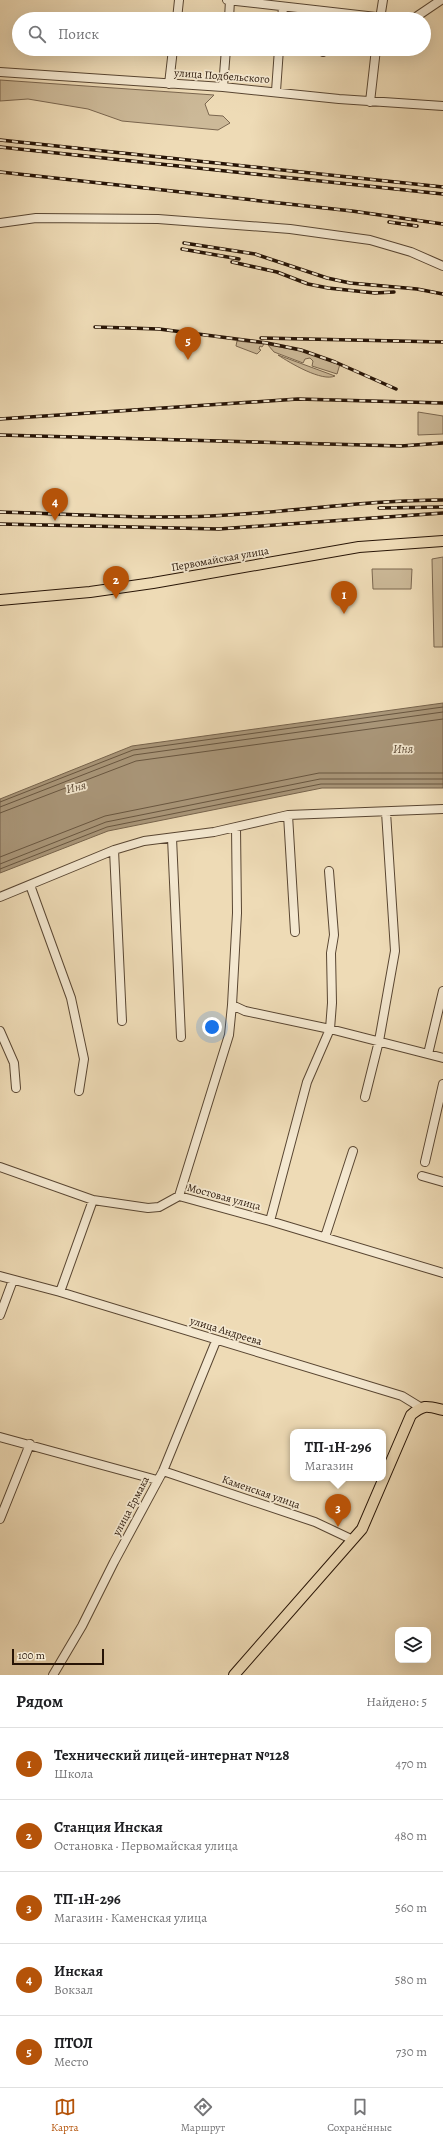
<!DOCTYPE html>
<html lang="ru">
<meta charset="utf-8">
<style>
body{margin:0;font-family:Alegreya,serif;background:#f6f6f6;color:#202124}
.controls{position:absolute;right:12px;bottom:12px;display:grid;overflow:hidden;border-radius:8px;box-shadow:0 4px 16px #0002}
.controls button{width:36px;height:36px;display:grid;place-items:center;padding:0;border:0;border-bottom:1px solid #e0e0e0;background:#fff;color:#202124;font:20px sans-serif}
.scale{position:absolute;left:12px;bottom:10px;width:92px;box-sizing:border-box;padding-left:4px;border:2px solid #271406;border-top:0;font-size:11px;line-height:14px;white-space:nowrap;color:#271406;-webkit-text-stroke:3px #f4e8d0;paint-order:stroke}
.you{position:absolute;left:212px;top:1027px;width:14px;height:14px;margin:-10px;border:3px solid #fff;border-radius:50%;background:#1a73e8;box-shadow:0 0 0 6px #1a73e833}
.badge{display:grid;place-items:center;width:26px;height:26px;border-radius:50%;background:#b45309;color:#fff;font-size:13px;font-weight:700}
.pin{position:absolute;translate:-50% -33px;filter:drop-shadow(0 1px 2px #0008)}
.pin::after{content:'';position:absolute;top:21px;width:14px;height:12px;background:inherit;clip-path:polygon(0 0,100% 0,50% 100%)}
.popup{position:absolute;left:290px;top:1429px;width:96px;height:52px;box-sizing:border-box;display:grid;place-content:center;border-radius:8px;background:#fff;filter:drop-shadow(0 1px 3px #0005);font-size:13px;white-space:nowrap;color:#757577}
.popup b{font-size:15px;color:#202124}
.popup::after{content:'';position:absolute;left:50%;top:100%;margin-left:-8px;border:8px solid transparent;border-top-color:#fff}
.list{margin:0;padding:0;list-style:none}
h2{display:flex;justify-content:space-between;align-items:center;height:52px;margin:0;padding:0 16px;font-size:17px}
h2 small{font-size:13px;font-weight:400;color:#757577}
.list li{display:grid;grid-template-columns:26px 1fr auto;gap:12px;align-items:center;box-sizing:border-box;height:72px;padding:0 16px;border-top:1px solid #e0e0e0}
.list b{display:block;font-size:15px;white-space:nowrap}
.list p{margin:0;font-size:13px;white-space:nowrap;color:#757577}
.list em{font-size:13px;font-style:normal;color:#757577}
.icon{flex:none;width:22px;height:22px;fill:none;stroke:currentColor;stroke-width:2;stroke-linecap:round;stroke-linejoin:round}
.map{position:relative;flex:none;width:443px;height:1675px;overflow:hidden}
.search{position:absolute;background:#fff;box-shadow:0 4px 16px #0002;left:12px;right:12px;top:12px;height:44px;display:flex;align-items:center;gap:10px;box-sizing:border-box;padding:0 14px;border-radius:22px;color:#757577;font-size:15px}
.sheet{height:412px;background:#fff}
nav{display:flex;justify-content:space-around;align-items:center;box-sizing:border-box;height:56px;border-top:1px solid #e0e0e0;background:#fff;font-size:11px;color:#757577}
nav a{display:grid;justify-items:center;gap:2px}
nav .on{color:#b45309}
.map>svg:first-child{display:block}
</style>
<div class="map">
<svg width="443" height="1675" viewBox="0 0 443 1675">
<rect width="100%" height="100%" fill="#eedbb6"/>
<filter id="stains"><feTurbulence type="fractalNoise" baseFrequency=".005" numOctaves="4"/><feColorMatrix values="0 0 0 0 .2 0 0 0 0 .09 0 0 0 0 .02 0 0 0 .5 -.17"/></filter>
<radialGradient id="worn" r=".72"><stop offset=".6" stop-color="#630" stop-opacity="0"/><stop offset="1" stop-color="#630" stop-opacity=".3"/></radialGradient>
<!-- green -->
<path fill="#ccb998" stroke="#7a664f" d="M 0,80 L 214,95 L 205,104 L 209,115 L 223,116 L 230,123 L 218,130 L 122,121 L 88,109 L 28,99 L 0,101 Z
M 237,341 L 264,344 L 262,347 L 260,346 L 259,349 L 261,350 L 257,354 L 236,346 Z
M 268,345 L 308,352 L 337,362 L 340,364 L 337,374 L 312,366 L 313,361 L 310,358 L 305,359 L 303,363 L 274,352 Z
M 278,355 L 335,376 C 322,382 290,363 278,355 Z
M 418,412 L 443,416 L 443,434 L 418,435 Z
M 443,557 L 443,647 L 434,647 L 432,559 Z
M 372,569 L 412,569 L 411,589 L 373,589 Z"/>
<!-- water -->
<path fill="#aa977a" stroke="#76634c" d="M 443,703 L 443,788 L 322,788 L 108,831 L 0,873 L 0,799 L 132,746 Z"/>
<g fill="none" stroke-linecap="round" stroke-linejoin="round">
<!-- shore -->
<path stroke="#685640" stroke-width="1" d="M 0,802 L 133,750 L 443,707
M 0,807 L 134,755 L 443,712
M 0,813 L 136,761 L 443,719
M 0,857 L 105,816 L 319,773 L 443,773
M 0,864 L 106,822 L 320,779 L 443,779
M 0,869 L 107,827 L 321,784 L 443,784"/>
<!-- minor casing -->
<g stroke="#594632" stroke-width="10">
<path id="minor" d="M 227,0 L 394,19
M 177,19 L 179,0
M 229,19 L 230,0
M 282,19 L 283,7
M 380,19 L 383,0
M 413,19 L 441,0
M 323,52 L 324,49
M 0,72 L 223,87 L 339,99 L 443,106
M 169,84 L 173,49
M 223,87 L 226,49
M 276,91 L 279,49
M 370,102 L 376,49
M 0,223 L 36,218 L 158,219 L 290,229 L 370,240 L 411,252 L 443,266
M 288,815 L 295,932
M 236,827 L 237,913 L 232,1005 L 245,1011 L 330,1029 L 443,1058
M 172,838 L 181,1037
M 114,850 L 122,1021
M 30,885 L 71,998 L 84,1059 L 79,1091
M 0,897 L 114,850 L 144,841 L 214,832 L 288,815 L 443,809
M 0,1031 L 14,1063 L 16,1088
M 428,1054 L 443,991
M 365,1097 L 379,1041 L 395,951 L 386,812
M 425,1162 L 443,1084
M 0,1167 L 93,1200 L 148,1208 L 159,1207 L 179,1196 L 270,1221 L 443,1273
M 422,1176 L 443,1182
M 179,1196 L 229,1035 L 232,1005
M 270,1221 L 307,1082 L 330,1029 L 332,1003 L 331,953 L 334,935 L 329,871
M 325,1237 L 353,1151
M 0,1276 L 60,1292 L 402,1396 L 420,1407
M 60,1292 L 93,1200
M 0,1315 L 13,1280
M 0,1437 L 157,1480
M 163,1471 L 315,1522 L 351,1539
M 0,1519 L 30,1444
M 53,1675 L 82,1626 L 114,1562 L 163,1471 L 216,1341"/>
</g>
<!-- major casing -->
<g stroke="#271406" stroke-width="12">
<path id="major" d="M 0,600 L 90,592 L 153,583 L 359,547 L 443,541
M 234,1675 L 362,1529 L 411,1415 C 424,1404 427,1406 443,1410"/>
</g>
<!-- minor -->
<use href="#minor" stroke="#f4e8d0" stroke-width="8"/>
<!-- major -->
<use href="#major" stroke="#eedbb6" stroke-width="10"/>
<!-- rail casing -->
<g stroke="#271406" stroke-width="3.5">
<path id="rail" d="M 0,140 L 443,187
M 0,147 L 443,194
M 0,172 L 352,211 L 443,224
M 389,222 L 417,226
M 184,243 L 255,254 L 327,278 L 350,283 L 417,289 L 443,294
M 182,249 L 239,259
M 232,262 L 277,272 L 308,284 L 328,288 L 375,293 L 394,292
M 95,327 L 159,329 L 267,343 L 301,350 L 335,362 L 396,389
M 261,338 L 443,342
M 0,419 L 298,399 L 443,403
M 0,435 L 401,446 L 443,443
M 379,508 L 443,507
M 0,512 C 70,514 140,519 210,516 C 287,513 365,500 443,500
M 0,524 L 219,529 L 443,513"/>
</g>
<!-- rail -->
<use href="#rail" stroke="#f4e8d0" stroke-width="2" stroke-dasharray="6" stroke-linecap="butt"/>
</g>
<g text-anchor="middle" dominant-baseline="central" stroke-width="3.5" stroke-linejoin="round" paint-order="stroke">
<!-- street labels -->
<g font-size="11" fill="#271406" stroke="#f4e8d0">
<text transform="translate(222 76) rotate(4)">улица Подбельского</text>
<text transform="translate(220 559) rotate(-10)">Первомайская улица</text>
<text transform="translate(224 1197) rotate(15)">Мостовая улица</text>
<text transform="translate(226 1331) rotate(17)">улица Андреева</text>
<text transform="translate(261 1492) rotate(19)">Каменская улица</text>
<text transform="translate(131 1506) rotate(-62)">улица Ермака</text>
</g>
<!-- water labels -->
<g font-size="12" font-style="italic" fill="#5b4834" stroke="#f4e8d0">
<text x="403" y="749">Иня</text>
<text transform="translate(76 787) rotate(-13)">Иня</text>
</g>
</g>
<rect width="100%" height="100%" filter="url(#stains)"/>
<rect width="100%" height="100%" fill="url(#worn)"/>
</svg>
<div class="controls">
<button><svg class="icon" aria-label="layers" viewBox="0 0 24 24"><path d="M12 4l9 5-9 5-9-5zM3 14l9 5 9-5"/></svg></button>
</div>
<div class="scale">100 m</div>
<div class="you"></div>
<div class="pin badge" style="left:344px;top:614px">1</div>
<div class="pin badge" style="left:116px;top:599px">2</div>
<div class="pin badge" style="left:338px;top:1527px">3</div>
<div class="popup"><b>ТП-1Н-296</b>Магазин</div>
<div class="pin badge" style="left:55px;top:521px">4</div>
<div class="pin badge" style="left:188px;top:360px">5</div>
<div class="search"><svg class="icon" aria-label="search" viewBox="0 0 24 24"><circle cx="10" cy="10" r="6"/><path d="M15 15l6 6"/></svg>Поиск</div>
</div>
<section class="sheet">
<h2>Рядом<small>Найдено: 5</small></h2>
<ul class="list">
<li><span class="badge">1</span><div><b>Технический лицей-интернат №128</b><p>Школа</p></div><em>470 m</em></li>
<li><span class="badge">2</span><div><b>Станция Инская</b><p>Остановка · Первомайская улица</p></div><em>480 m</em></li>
<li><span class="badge">3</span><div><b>ТП-1Н-296</b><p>Магазин · Каменская улица</p></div><em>560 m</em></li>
<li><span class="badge">4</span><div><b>Инская</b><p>Вокзал</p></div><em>580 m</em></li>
<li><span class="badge">5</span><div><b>ПТОЛ</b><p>Место</p></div><em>730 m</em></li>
</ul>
</section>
<nav>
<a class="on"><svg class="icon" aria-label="map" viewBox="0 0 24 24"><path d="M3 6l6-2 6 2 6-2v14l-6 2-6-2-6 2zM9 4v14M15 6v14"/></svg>Карта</a>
<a><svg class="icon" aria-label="directions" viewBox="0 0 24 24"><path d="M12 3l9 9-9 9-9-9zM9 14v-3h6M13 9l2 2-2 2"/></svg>Маршрут</a>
<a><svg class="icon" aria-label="saved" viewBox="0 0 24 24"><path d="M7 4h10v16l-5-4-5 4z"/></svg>Сохранённые</a>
</nav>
